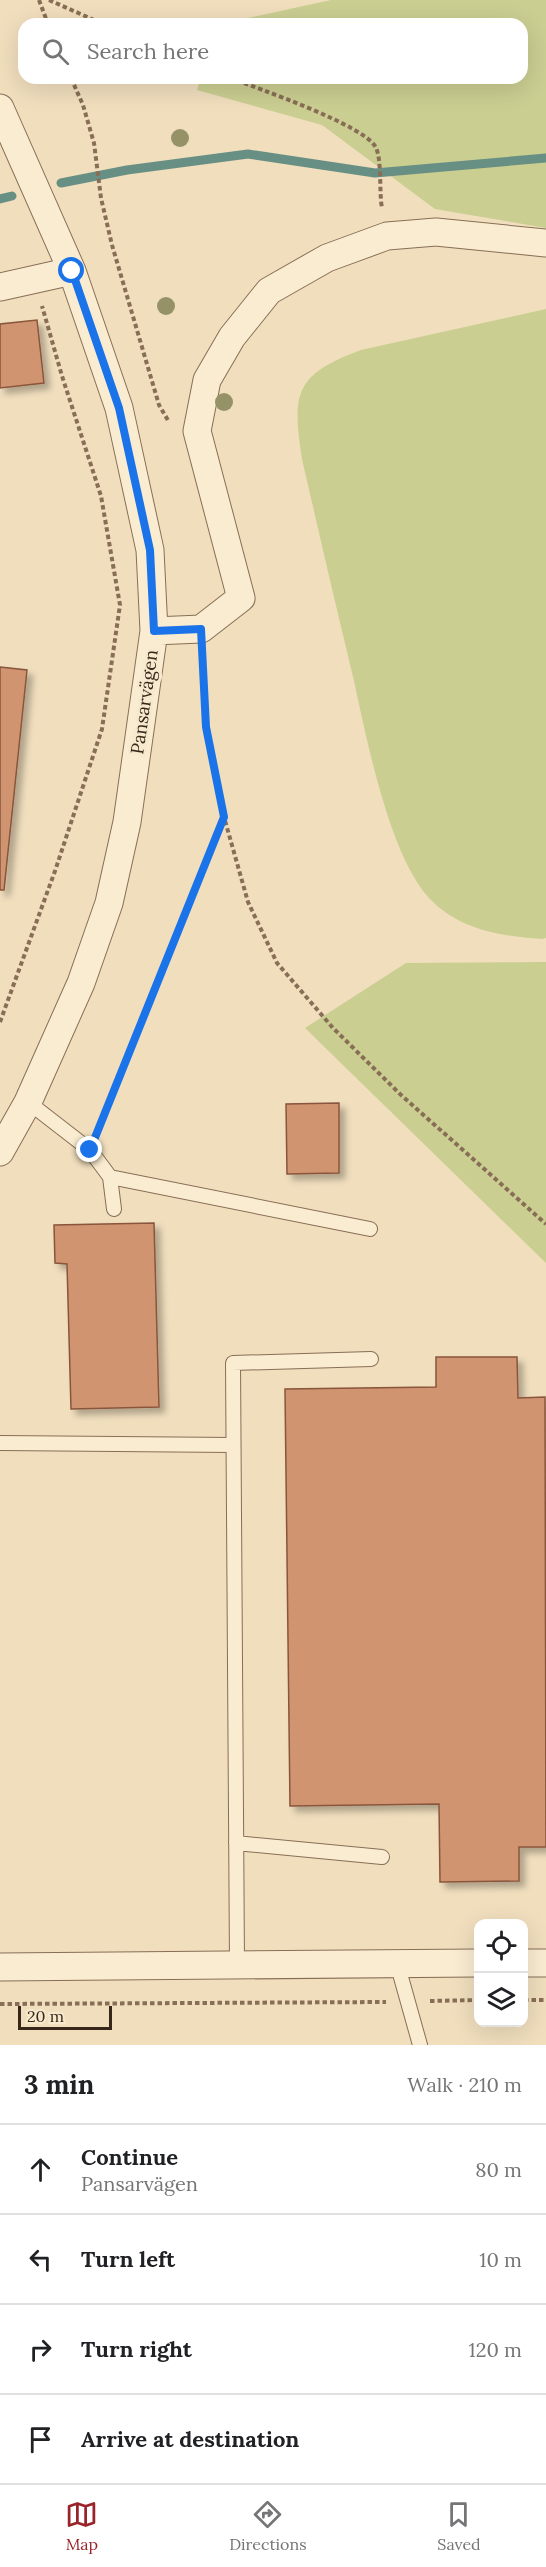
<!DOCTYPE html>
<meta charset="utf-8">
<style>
body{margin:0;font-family:Lora,serif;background:#f6f6f6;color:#202124}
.controls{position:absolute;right:18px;bottom:18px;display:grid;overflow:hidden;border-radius:12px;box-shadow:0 6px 24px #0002}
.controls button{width:54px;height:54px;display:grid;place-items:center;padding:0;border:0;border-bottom:2px solid #e0e0e0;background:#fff;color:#202124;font:30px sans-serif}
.scale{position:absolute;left:18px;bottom:15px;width:94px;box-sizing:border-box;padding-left:6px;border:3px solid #37271b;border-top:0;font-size:16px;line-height:21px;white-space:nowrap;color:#37271b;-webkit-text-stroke:4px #f7e9cd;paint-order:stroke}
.stop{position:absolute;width:18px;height:18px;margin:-14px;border:4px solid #1a73e8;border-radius:50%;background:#fff}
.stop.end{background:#1a73e8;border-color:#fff;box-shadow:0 2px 6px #0008}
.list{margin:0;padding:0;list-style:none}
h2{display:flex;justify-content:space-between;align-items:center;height:78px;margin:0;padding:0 24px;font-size:26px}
h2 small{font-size:20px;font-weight:400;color:#757577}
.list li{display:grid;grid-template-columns:39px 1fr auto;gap:18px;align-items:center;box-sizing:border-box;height:90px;padding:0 24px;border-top:2px solid #e0e0e0}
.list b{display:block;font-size:22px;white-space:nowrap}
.list p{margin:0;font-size:20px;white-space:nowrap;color:#757577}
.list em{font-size:20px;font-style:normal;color:#757577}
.icon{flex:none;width:33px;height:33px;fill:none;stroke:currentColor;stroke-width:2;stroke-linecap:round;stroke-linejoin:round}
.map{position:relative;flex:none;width:546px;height:2045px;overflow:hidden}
.search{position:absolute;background:#fff;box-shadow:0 6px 24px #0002;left:18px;right:18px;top:18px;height:66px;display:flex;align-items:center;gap:15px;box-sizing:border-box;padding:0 21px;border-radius:18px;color:#757577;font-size:22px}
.sheet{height:438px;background:#fff}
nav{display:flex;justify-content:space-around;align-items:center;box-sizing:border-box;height:84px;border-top:2px solid #e0e0e0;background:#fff;font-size:16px;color:#757577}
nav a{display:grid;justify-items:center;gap:3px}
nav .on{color:#9a232a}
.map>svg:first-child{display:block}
</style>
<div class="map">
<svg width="546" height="2045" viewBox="0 0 546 2045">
<defs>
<filter id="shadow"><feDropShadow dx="5.5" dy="5.5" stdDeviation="3" flood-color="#0004"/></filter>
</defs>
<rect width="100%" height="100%" fill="#f0debd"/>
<!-- green -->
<path fill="#cace91" d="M 331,0 L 546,0 L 546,228 L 435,209 L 322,125 L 197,90 L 201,78 L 522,78 L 522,24 L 220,24 Z
M 546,309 L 546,938 L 542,939 C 501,936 459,930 429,898 C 389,854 367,740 354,681 C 336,607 319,533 302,459 C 292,393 294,375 361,350 Z
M 546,962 L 546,1263 L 305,1028 L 406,963 Z"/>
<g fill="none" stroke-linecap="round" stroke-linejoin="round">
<!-- stream -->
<path stroke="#688f83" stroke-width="9" d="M 61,183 L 127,170 L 248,154 L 375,173 L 546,158
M 0,199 L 12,196"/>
</g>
<!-- building -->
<path fill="#d09471" stroke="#89553b" stroke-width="1.5" filter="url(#shadow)" d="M 37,320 L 44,383 L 0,388 L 0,324 Z
M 0,667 L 27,670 L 4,890 L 0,890 Z
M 339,1103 L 339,1173 L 287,1174 L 286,1104 Z
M 154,1223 L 159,1407 L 71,1409 L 67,1264 L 55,1263 L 54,1225 Z
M 436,1357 L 517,1357 L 518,1398 L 545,1397 L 546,1847 L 519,1847 L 519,1881 L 440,1882 L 439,1804 L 290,1806 L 285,1389 L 436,1387 Z"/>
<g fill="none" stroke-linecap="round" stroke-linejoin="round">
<!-- service casing -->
<g stroke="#886e56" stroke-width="16">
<path id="service" d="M 28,1102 L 90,1150 L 110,1177 L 114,1209
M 110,1177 L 370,1229
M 0,1443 L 233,1445
M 236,1843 L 382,1857
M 397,1963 L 420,2045
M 237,1964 L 233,1363 L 371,1359"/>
</g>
<!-- minor casing -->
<g stroke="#886e56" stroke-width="29">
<path id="minor" d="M 0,108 L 72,271 L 119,408 L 150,550 L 154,631 L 127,822 L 109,903 L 81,983 L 28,1102 L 0,1152
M 0,287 L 72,271
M 154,631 L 201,629 L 241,598 L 197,431 L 207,380 L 232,337 L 269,291 L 327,258 L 387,236 L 436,232 L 546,243
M 524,1963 L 546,1963
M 0,1967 L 478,1963"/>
</g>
<!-- path -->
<path stroke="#886e56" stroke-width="4" stroke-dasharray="4.5 3" stroke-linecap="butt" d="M 39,0 L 48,24
M 49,0 L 103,24
M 71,78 L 83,105 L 94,143 L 101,198 L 112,245 L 159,405 L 169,422
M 230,78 C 257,88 367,126 376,148 C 382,160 379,193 382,208
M 203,658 L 206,727 L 224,817 L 248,902 L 277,963 L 333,1028 L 400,1094 L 546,1224
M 0,1022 L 55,871 L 102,729 L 120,605 L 101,496 L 62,376 L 42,306
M 99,1128 L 223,818
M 524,2000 L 546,2000
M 430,2001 L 478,2000
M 0,2004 L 386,2002"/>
<!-- service -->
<use href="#service" stroke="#faecd1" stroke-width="14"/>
<!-- minor -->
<use href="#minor" stroke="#faecd1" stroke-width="27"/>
</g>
<!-- trees -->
<g fill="#959267">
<circle cx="180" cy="138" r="9"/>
<circle cx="166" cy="306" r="9"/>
<circle cx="224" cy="402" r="9"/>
</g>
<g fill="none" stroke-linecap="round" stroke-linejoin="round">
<!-- route -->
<path stroke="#1a73e8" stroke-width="8" d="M 72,271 L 119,408 L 150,550 L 154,631 L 201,629 L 206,727 L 224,817 L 90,1150"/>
</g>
<g text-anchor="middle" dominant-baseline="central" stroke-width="6" stroke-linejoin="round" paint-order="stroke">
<!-- street labels -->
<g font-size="18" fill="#37271b" stroke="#f7e9cd">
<text transform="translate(144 702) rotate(-82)">Pansarvägen</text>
</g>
</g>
</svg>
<div class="controls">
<button><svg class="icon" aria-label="locate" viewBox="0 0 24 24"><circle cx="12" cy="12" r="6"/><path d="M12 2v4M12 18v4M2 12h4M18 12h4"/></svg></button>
<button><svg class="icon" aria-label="layers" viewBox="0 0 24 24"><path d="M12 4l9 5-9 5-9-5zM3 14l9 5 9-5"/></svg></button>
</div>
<div class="scale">20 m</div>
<div class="stop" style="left:72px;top:271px"></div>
<div class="stop end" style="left:90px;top:1150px"></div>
<div class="search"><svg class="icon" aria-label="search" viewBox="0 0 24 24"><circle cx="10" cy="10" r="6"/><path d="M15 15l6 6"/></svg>Search here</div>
</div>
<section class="sheet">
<h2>3 min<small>Walk · 210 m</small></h2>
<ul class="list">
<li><svg class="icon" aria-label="ahead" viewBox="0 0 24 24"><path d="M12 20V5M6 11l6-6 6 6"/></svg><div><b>Continue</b><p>Pansarvägen</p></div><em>80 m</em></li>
<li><svg class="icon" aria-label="left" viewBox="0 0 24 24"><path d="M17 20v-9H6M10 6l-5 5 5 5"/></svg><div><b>Turn left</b></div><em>10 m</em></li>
<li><svg class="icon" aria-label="right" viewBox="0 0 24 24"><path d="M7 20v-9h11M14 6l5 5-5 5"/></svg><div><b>Turn right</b></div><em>120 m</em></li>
<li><svg class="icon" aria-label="arrive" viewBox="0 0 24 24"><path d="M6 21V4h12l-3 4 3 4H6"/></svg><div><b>Arrive at destination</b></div></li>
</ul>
</section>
<nav>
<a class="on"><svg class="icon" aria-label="map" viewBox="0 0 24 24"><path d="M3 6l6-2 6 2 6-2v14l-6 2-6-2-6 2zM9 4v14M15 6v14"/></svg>Map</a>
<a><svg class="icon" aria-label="directions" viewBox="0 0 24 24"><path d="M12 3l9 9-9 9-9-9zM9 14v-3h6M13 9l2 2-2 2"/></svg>Directions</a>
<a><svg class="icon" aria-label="saved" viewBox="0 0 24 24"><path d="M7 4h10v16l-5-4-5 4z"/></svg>Saved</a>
</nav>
